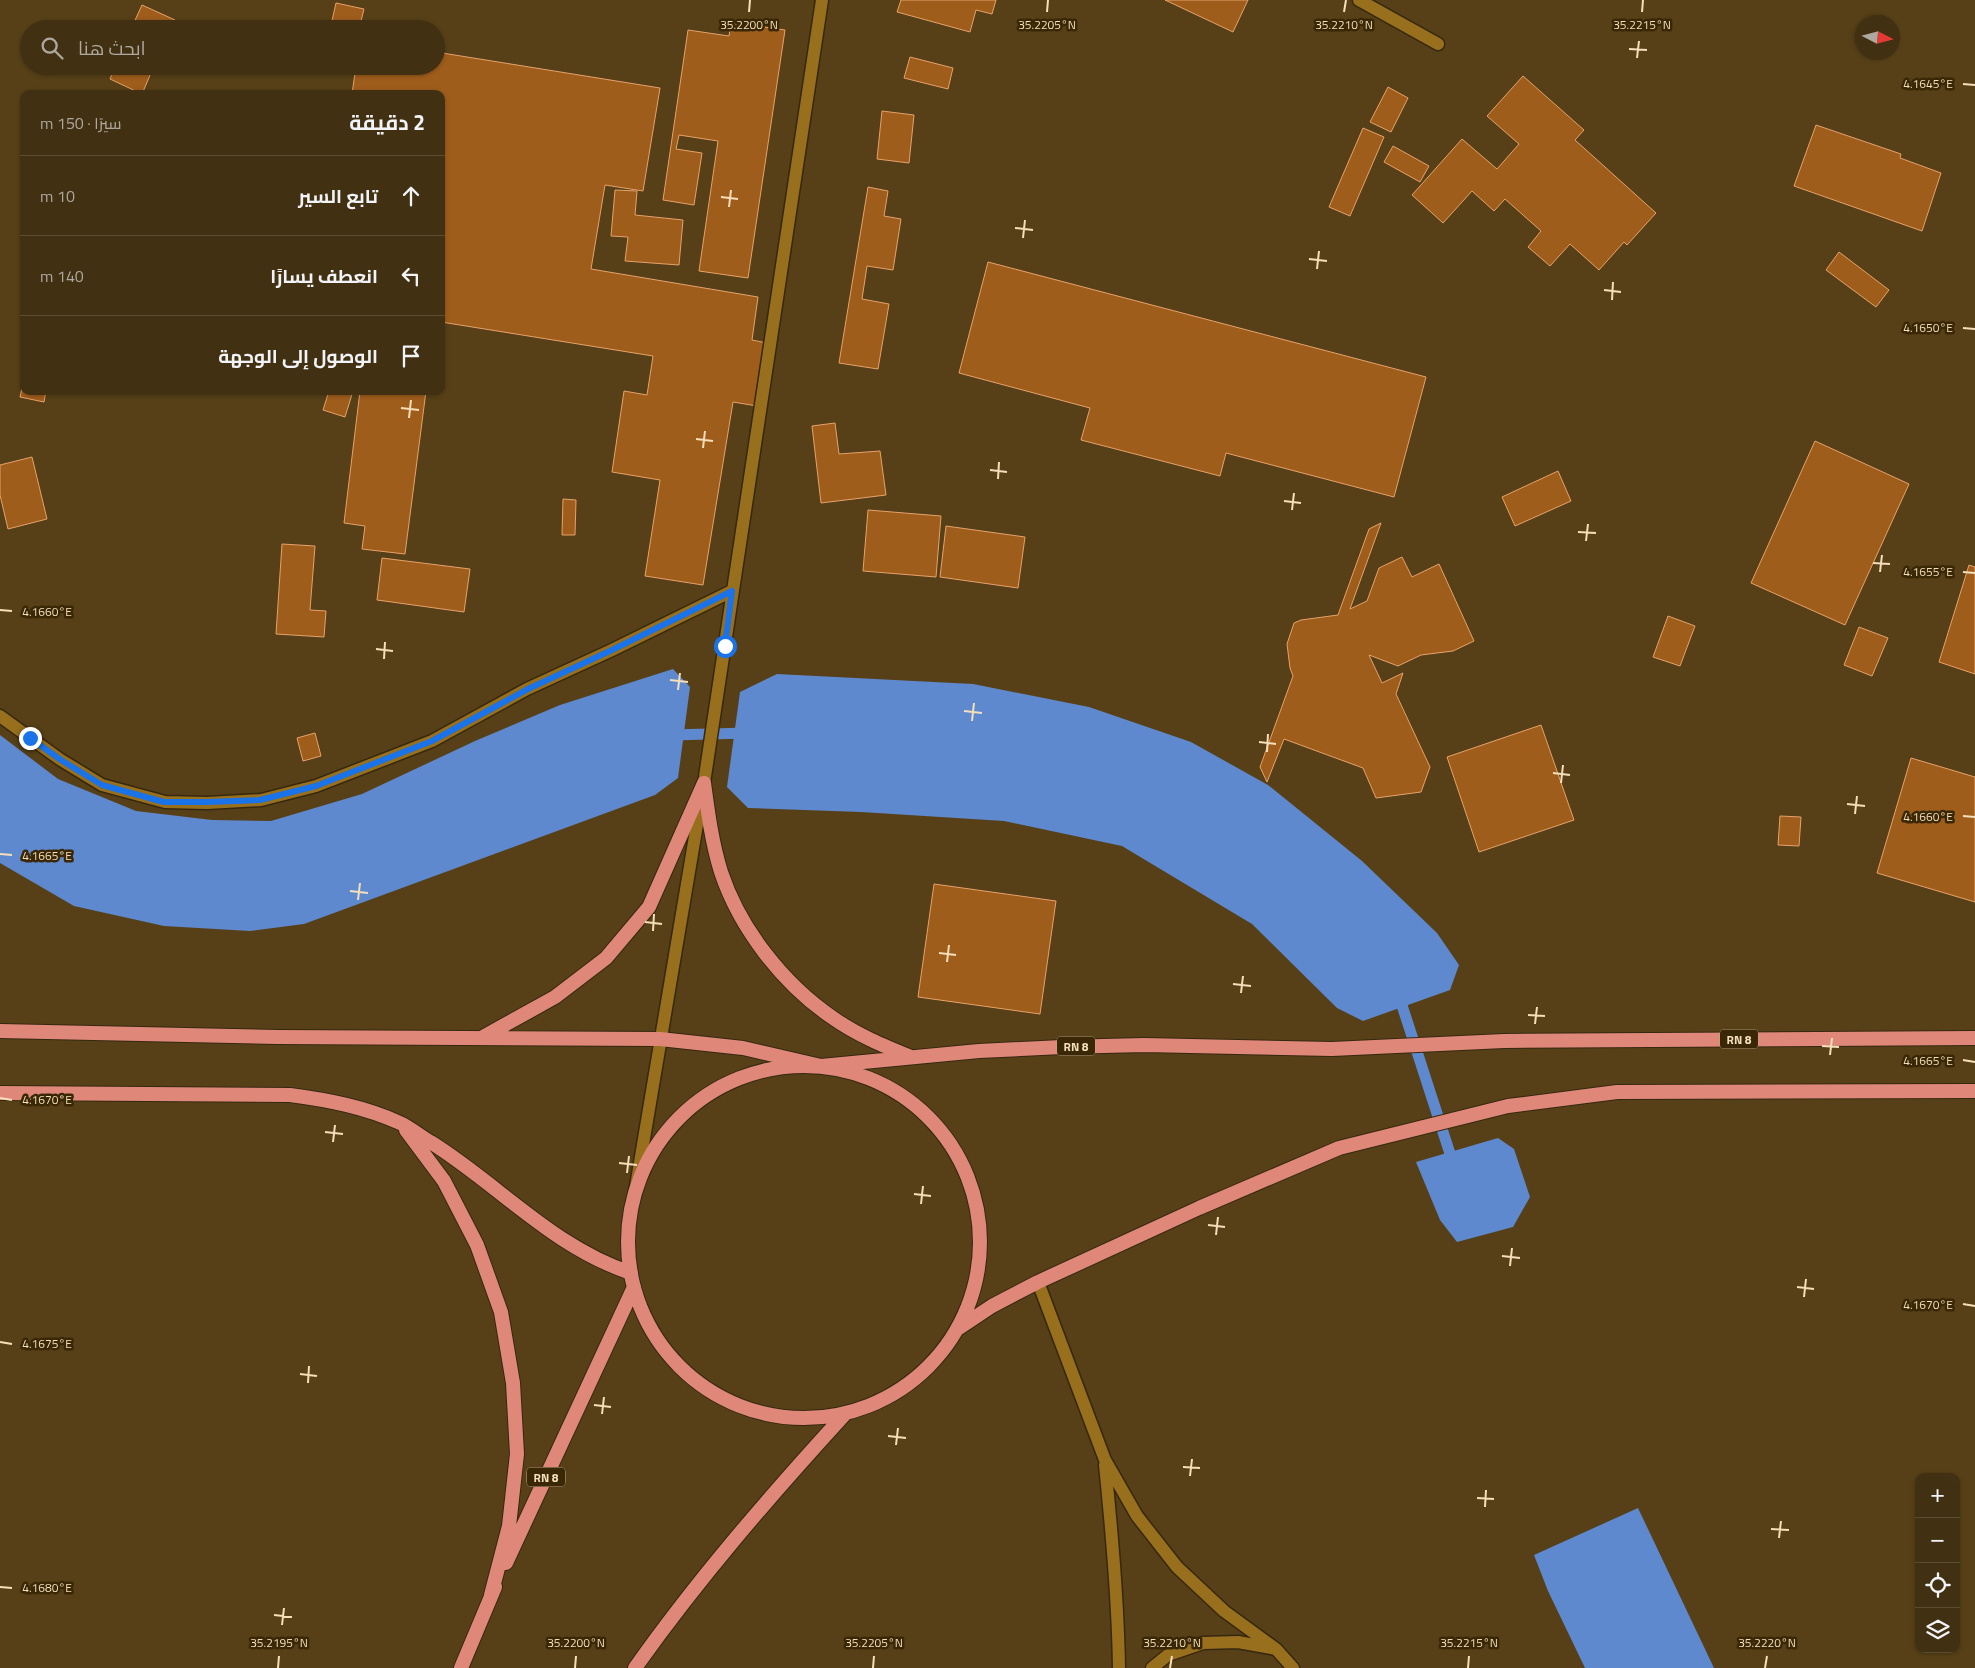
<!DOCTYPE html>
<html lang="ar">
<meta charset="utf-8">
<style>
body{margin:0;font-family:"Titillium Web",Cairo,sans-serif;background:#4c3c1f;color:#f1f3f6;direction:rtl}
.controls{position:absolute;right:15px;bottom:15px;display:grid;overflow:hidden;border-radius:10px;box-shadow:0 1px 4px #0004}
.controls button{width:45px;height:45px;display:grid;place-items:center;padding:0;border:0;border-bottom:1px solid #5a4b31;background:#413011;color:#f1f3f6;font:25px sans-serif}
.compass{position:absolute;left:1855px;top:15px;width:45px;height:45px;border-radius:50%;background:#413011;box-shadow:0 1px 4px #0004;rotate:96deg}
.stop{position:absolute;width:15px;height:15px;margin:-11px;border:4px solid #1a73e8;border-radius:50%;background:#fff}
.stop.end{background:#1a73e8;border-color:#fff;box-shadow:0 1px 5px #0008}
.list{margin:0;padding:0;list-style:none}
h2{display:flex;justify-content:space-between;align-items:center;height:65px;margin:0;padding:0 20px;font-size:21px}
h2 small{font-size:16px;font-weight:400;color:#aea99f}
.list li{display:grid;grid-template-columns:32px 1fr auto;gap:15px;align-items:center;box-sizing:border-box;height:80px;padding:0 20px;border-top:1px solid #5a4b31}
.list b{display:block;font-size:19px;white-space:nowrap}
.list em{font-size:16px;font-style:normal;color:#aea99f}
.icon{flex:none;width:28px;height:28px;fill:none;stroke:currentColor;stroke-width:2;stroke-linecap:round;stroke-linejoin:round}
.map{position:relative;flex:none;width:1975px;height:1668px;overflow:hidden;direction:ltr}
.search{position:absolute;background:#413011;box-shadow:0 1px 4px #0004;left:20px;top:20px;width:425px;height:55px;display:flex;align-items:center;gap:12px;box-sizing:border-box;padding:0 18px;border-radius:28px;color:#aea99f;font-size:19px}
.panel{position:absolute;background:#413011;box-shadow:0 1px 4px #0004;left:20px;top:90px;width:425px;height:305px;border-radius:10px;direction:rtl}
.map>svg:first-child{display:block}
</style>
<div class="map">
<svg width="1975" height="1668" viewBox="0 0 1975 1668">
<rect width="100%" height="100%" fill="#574017"/>
<!-- water -->
<path fill="#5e89ce" d="M 673,669 L 690,687 L 678,778 L 655,795 L 304,924 L 250,931 L 164,926 L 74,906 L 0,863 L 0,735 L 58,779 L 136,811 L 212,820 L 271,821 L 362,794 L 475,741 L 560,705 Z
M 777,674 L 973,684 L 1089,707 L 1191,742 L 1268,785 L 1362,861 L 1437,933 L 1459,965 L 1450,990 L 1363,1021 L 1337,1008 L 1252,924 L 1122,846 L 1004,821 L 861,812 L 748,808 L 727,787 L 740,692 Z
M 1498,1138 L 1514,1149 L 1530,1197 L 1513,1227 L 1457,1242 L 1440,1220 L 1416,1162 Z
M 1638,1508 L 1714,1668 L 1585,1668 L 1548,1591 L 1534,1555 Z"/>
<g fill="none" stroke-linecap="round" stroke-linejoin="round">
<!-- stream -->
<path stroke="#5e89ce" stroke-width="11" d="M 670,735 L 749,733
M 1398,993 L 1454,1166"/>
</g>
<!-- building -->
<path fill="#9f5d1c" stroke="#e6a26b" d="M 901,0 L 996,0 L 992,14 L 976,10 L 970,32 L 897,12 Z
M 1165,0 L 1248,0 L 1233,32 Z
M 336,3 L 364,9 L 359,29 L 330,29 Z
M 142,5 L 175,20 L 171,29 L 131,29 Z
M 731,22 L 785,30 L 748,278 L 699,271 L 718,141 L 679,135 L 676,149 L 702,153 L 694,205 L 663,200 L 688,30 L 729,36 Z
M 436,52 L 660,88 L 643,191 L 605,185 L 591,269 L 758,297 L 752,340 L 767,343 L 757,406 L 733,402 L 703,585 L 645,576 L 660,480 L 612,472 L 624,391 L 647,395 L 653,356 L 441,322 L 441,94 L 352,94 L 356,66 L 436,66 Z
M 910,57 L 953,68 L 948,89 L 904,78 Z
M 115,66 L 154,66 L 142,94 L 110,79 Z
M 1523,76 L 1584,130 L 1575,140 L 1656,213 L 1627,245 L 1624,242 L 1599,270 L 1570,244 L 1550,266 L 1528,247 L 1541,231 L 1505,199 L 1494,211 L 1472,191 L 1443,223 L 1412,195 L 1462,139 L 1497,169 L 1519,144 L 1487,116 Z
M 1388,87 L 1408,98 L 1391,132 L 1370,122 Z
M 882,111 L 914,115 L 909,163 L 877,159 Z
M 1816,125 L 1901,154 L 1900,158 L 1941,173 L 1922,231 L 1794,186 Z
M 1363,128 L 1384,137 L 1350,216 L 1329,207 Z
M 1393,146 L 1429,166 L 1420,182 L 1384,162 Z
M 868,187 L 888,191 L 884,216 L 901,219 L 893,270 L 867,266 L 862,299 L 889,304 L 878,369 L 839,363 Z
M 615,190 L 637,191 L 635,215 L 683,220 L 679,265 L 625,261 L 628,237 L 611,236 Z
M 1839,252 L 1889,290 L 1876,307 L 1826,270 Z
M 988,262 L 1426,377 L 1394,497 L 1226,453 L 1220,476 L 1081,440 L 1090,408 L 959,373 Z
M 24,379 L 24,391 L 46,391 L 44,402 L 20,397 Z
M 329,391 L 353,391 L 345,417 L 323,410 Z
M 360,391 L 426,391 L 405,554 L 362,549 L 365,526 L 344,523 Z
M 835,423 L 839,454 L 880,451 L 886,495 L 821,503 L 812,426 Z
M 1815,441 L 1909,484 L 1845,625 L 1751,583 Z
M 32,457 L 47,519 L 8,529 L 0,495 L 0,465 Z
M 1558,471 L 1571,501 L 1515,526 L 1502,497 Z
M 563,499 L 576,500 L 575,535 L 562,535 Z
M 868,510 L 941,516 L 936,577 L 863,571 Z
M 1381,523 L 1350,609 L 1367,601 L 1379,568 L 1402,557 L 1412,577 L 1439,564 L 1474,641 L 1453,651 L 1421,655 L 1398,666 L 1369,655 L 1382,683 L 1403,673 L 1396,694 L 1430,767 L 1421,792 L 1376,798 L 1363,768 L 1284,739 L 1267,782 L 1260,767 L 1293,676 L 1290,668 L 1287,644 L 1294,623 L 1301,620 L 1338,615 L 1369,529 Z
M 946,526 L 1025,537 L 1018,588 L 940,577 Z
M 282,544 L 315,546 L 310,610 L 326,611 L 324,637 L 276,634 Z
M 382,558 L 470,569 L 464,612 L 377,600 Z
M 1969,565 L 1975,567 L 1975,674 L 1939,662 Z
M 1668,616 L 1695,626 L 1680,666 L 1653,657 Z
M 1859,627 L 1888,638 L 1872,676 L 1844,665 Z
M 1541,725 L 1574,820 L 1479,852 L 1447,757 Z
M 315,733 L 321,756 L 303,761 L 297,738 Z
M 1911,758 L 1975,777 L 1975,902 L 1877,873 Z
M 1780,816 L 1801,817 L 1799,846 L 1778,845 Z
M 934,884 L 1056,901 L 1040,1014 L 918,997 Z"/>
<g fill="none" stroke-linecap="round" stroke-linejoin="round">
<!-- minor casing -->
<g stroke="#362810" stroke-width="15">
<path id="minor" d="M 1359,0 L 1438,44
M 0,716 L 61,760 L 102,785 L 165,802 L 207,803 L 261,800 L 316,786 L 432,741 L 527,689 L 612,650 L 732,591
M 634,1198 L 704,783 L 822,0"/>
</g>
<!-- tertiary casing -->
<g stroke="#362810" stroke-width="15">
<path id="tertiary" d="M 1038,1282 L 1105,1460 L 1137,1516 L 1177,1567 L 1224,1611 L 1276,1649
M 1105,1465 C 1112,1533 1118,1600 1119,1668
M 1152,1668 L 1168,1655 L 1203,1643 L 1238,1642 L 1276,1649 L 1293,1668"/>
</g>
<!-- trunk casing -->
<g stroke="#362810" stroke-width="16">
<path id="trunk" d="M 704,783 C 708,813 712,843 721,872 C 740,929 783,984 833,1018 C 857,1035 884,1046 911,1057
M 0,1031 L 277,1037 L 660,1039 L 743,1048 L 821,1066 L 979,1051 L 1062,1047 L 1144,1045 L 1332,1049 L 1504,1041 L 1975,1038
M 481,1038 L 555,997 L 606,958 L 649,907 L 704,783
M628 1242a176 176 0 1 1 352 0a176 176 0 1 1-352 0Z
M 0,1093 L 290,1095 C 328,1100 365,1107 400,1123 C 411,1128 421,1137 432,1143 C 500,1186 553,1247 631,1273
M 406,1130 L 444,1181 L 477,1245 L 501,1312 L 513,1383 L 517,1454 L 509,1526 L 491,1595
M 959,1328 L 992,1306 L 1038,1282 L 1199,1208 L 1339,1148 L 1508,1106 L 1617,1092 L 1975,1091
M 506,1563 L 634,1287
M 461,1668 L 495,1587
M 635,1668 C 698,1579 770,1496 844,1415"/>
</g>
<!-- minor -->
<use href="#minor" stroke="#986f1c" stroke-width="12"/>
<!-- tertiary -->
<use href="#tertiary" stroke="#986f1c" stroke-width="12"/>
<!-- trunk -->
<use href="#trunk" stroke="#df8879" stroke-width="14"/>
</g>
<g fill="none" stroke-linecap="round" stroke-linejoin="round">
<!-- route -->
<path stroke="#1a73e8" stroke-width="6" d="M 30,738 L 61,760 L 102,785 L 164,802 L 207,802 L 260,800 L 316,786 L 432,741 L 528,689 L 612,650 L 732,591 L 725,646"/>
</g>
<!-- ticks -->
<path fill="none" stroke="#f5deba" stroke-width="2" d="M 749,12 L 750,0M 1047,12 L 1048,0M 1344,12 L 1346,0M 1642,12 L 1643,0M 1629,49 L 1647,50M 1637,58 L 1639,41M 1963,84 L 1975,85M 721,197 L 738,199M 729,207 L 731,190M 1015,228 L 1033,230M 1023,238 L 1025,220M 1309,259 L 1327,261M 1317,269 L 1319,251M 1604,290 L 1621,292M 1612,300 L 1613,282M 1963,328 L 1975,329M 401,408 L 419,410M 409,418 L 411,400M 696,439 L 713,441M 703,448 L 705,431M 990,470 L 1007,472M 998,479 L 999,462M 1284,501 L 1301,503M 1292,510 L 1294,493M 1578,532 L 1596,533M 1586,541 L 1588,524M 1873,563 L 1890,564M 1880,572 L 1882,555M 1963,572 L 1975,573M 0,610 L 12,611M 376,649 L 393,651M 384,659 L 385,642M 670,680 L 688,682M 678,690 L 680,673M 964,711 L 982,713M 972,721 L 974,703M 1259,742 L 1276,744M 1267,752 L 1268,734M 1553,773 L 1570,775M 1561,783 L 1563,765M 1847,804 L 1865,806M 1855,814 L 1857,796M 1963,816 L 1975,817M 0,854 L 12,855M 350,891 L 368,893M 358,900 L 360,883M 645,922 L 662,924M 653,931 L 654,914M 939,953 L 956,955M 947,962 L 949,945M 1233,984 L 1251,986M 1241,993 L 1243,976M 1528,1015 L 1545,1016M 1535,1024 L 1537,1007M 1822,1046 L 1839,1047M 1830,1055 L 1832,1038M 1963,1060 L 1975,1062M 0,1098 L 12,1100M 325,1132 L 343,1134M 333,1142 L 335,1125M 619,1163 L 637,1165M 627,1173 L 629,1156M 914,1194 L 931,1196M 921,1204 L 923,1186M 1208,1225 L 1225,1227M 1216,1235 L 1218,1217M 1502,1256 L 1520,1258M 1510,1266 L 1512,1248M 1797,1287 L 1814,1289M 1804,1297 L 1806,1279M 1963,1304 L 1975,1306M 0,1342 L 12,1344M 300,1374 L 317,1376M 308,1383 L 309,1366M 594,1405 L 611,1407M 602,1414 L 604,1397M 888,1436 L 906,1438M 896,1445 L 898,1428M 1183,1467 L 1200,1468M 1190,1476 L 1192,1459M 1477,1498 L 1494,1499M 1485,1507 L 1486,1490M 1771,1529 L 1789,1530M 1779,1538 L 1781,1521M 0,1587 L 12,1588M 274,1615 L 292,1617M 282,1625 L 284,1608M 278,1668 L 279,1656M 575,1668 L 576,1656M 873,1668 L 874,1656M 1170,1668 L 1172,1656M 1468,1668 L 1469,1656M 1765,1668 L 1767,1656"/>
<g text-anchor="middle" dominant-baseline="central" stroke-width="5" stroke-linejoin="round" paint-order="stroke">
<!-- shield labels -->
<g fill="#392705" stroke="#bda784" stroke-width="1">
<rect x="1720" y="1029.5" width="38" height="19" rx="4"/>
<rect x="1057" y="1036.5" width="38" height="19" rx="4"/>
<rect x="527" y="1467.5" width="38" height="19" rx="4"/>
</g>
<g font-size="12" font-weight="bold" fill="#f5deba">
<text x="1739" y="1039">RN 8</text>
<text x="1076" y="1046">RN 8</text>
<text x="546" y="1477">RN 8</text>
</g>
</g>
<g font-size="12" text-anchor="middle" fill="#f5deba" stroke="#392705" stroke-width="5" stroke-linejoin="round" paint-order="stroke">
<text x="749" y="29">35.2200°N</text>
<text x="1047" y="29">35.2205°N</text>
<text x="1344" y="29">35.2210°N</text>
<text x="1642" y="29">35.2215°N</text>
<text x="1928" y="88">4.1645°E</text>
<text x="1928" y="332">4.1650°E</text>
<text x="1928" y="576">4.1655°E</text>
<text x="47" y="616">4.1660°E</text>
<text x="1928" y="821">4.1660°E</text>
<text x="47" y="860">4.1665°E</text>
<text x="1928" y="1065">4.1665°E</text>
<text x="47" y="1104">4.1670°E</text>
<text x="1928" y="1309">4.1670°E</text>
<text x="47" y="1348">4.1675°E</text>
<text x="47" y="1592">4.1680°E</text>
<text x="279" y="1647">35.2195°N</text>
<text x="576" y="1647">35.2200°N</text>
<text x="874" y="1647">35.2205°N</text>
<text x="1172" y="1647">35.2210°N</text>
<text x="1469" y="1647">35.2215°N</text>
<text x="1767" y="1647">35.2220°N</text>
</g>
</svg>
<div class="controls">
<button>+</button>
<button>−</button>
<button><svg class="icon" aria-label="locate" viewBox="0 0 24 24"><circle cx="12" cy="12" r="6"/><path d="M12 2v4M12 18v4M2 12h4M18 12h4"/></svg></button>
<button><svg class="icon" aria-label="layers" viewBox="0 0 24 24"><path d="M12 4l9 5-9 5-9-5zM3 14l9 5 9-5"/></svg></button>
</div>
<svg class="compass" viewBox="-18 -18 36 36"><path d="M0-13l5 13h-10z" fill="#e53935"/><path d="M0 13l5-13h-10z" fill="#aea99f"/></svg>
<div class="stop" style="left:725px;top:646px"></div>
<div class="stop end" style="left:30px;top:738px"></div>
<div class="search"><svg class="icon" aria-label="search" viewBox="0 0 24 24"><circle cx="10" cy="10" r="6"/><path d="M15 15l6 6"/></svg>ابحث هنا</div>
<section class="panel">
<h2>2 دقيقة<small>سيرًا · 150 m</small></h2>
<ul class="list">
<li><svg class="icon" aria-label="ahead" viewBox="0 0 24 24"><path d="M12 20V5M6 11l6-6 6 6"/></svg><div><b>تابع السير</b></div><em>10 m</em></li>
<li><svg class="icon" aria-label="left" viewBox="0 0 24 24"><path d="M17 20v-9H6M10 6l-5 5 5 5"/></svg><div><b>انعطف يسارًا</b></div><em>140 m</em></li>
<li><svg class="icon" aria-label="arrive" viewBox="0 0 24 24"><path d="M6 21V4h12l-3 4 3 4H6"/></svg><div><b>الوصول إلى الوجهة</b></div></li>
</ul>
</section>
</div>
